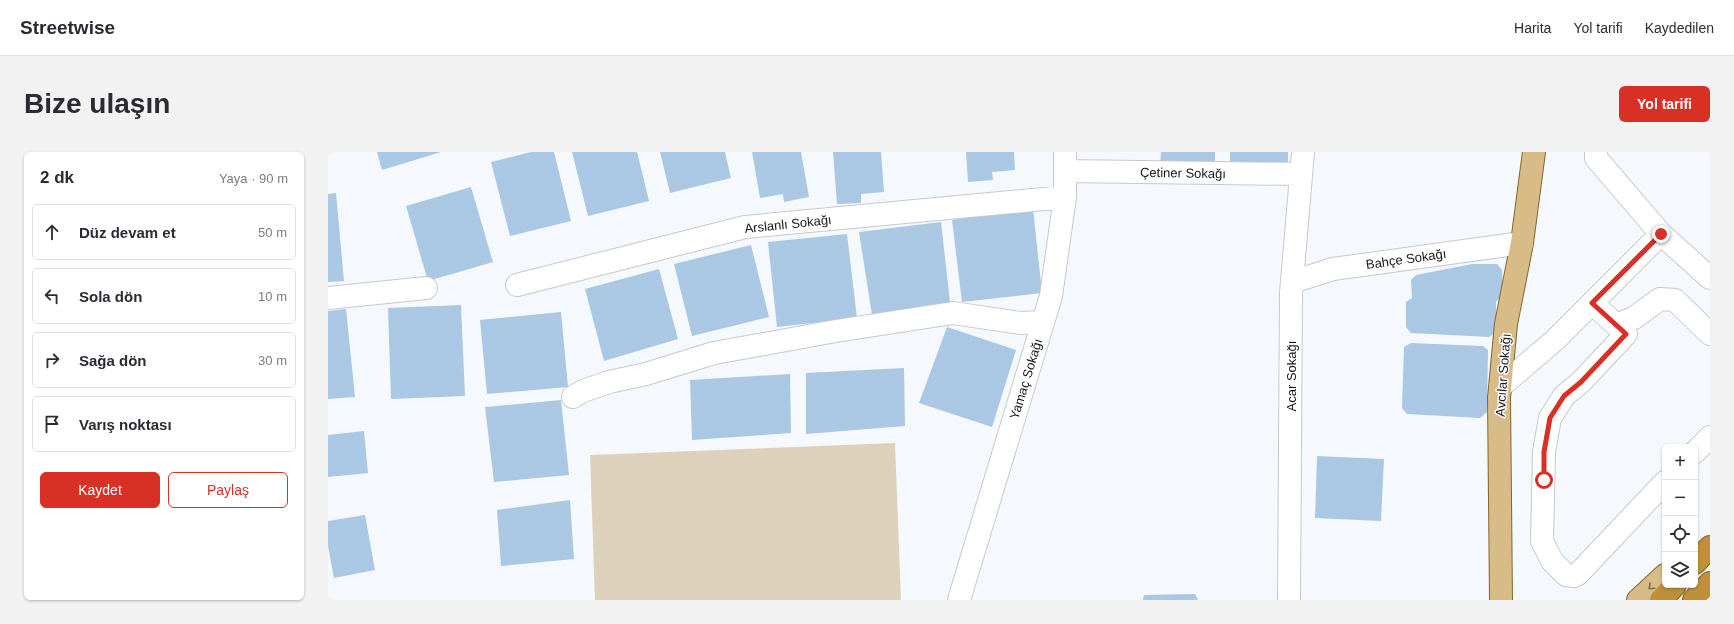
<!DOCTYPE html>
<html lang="tr">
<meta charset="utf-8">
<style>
body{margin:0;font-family:Helvetica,sans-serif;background:#f2f2f3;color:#2b2b33}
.controls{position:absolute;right:12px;bottom:12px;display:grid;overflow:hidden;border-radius:6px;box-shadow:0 1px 3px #0004}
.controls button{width:36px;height:36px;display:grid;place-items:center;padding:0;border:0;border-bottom:1px solid #e1e1e2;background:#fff;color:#2b2b33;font:20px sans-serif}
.stop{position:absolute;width:12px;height:12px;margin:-9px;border:3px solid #d93025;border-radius:50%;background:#fff}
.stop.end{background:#d93025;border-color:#fff;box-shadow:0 1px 4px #0008}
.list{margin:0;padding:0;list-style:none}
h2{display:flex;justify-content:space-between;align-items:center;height:52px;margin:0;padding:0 16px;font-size:17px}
h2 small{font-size:13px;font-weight:400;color:#7c7c81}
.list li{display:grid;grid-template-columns:26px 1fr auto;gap:12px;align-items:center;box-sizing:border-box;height:56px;margin:0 8px 8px;padding:0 8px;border:1px solid #e1e1e2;border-radius:6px}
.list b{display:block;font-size:15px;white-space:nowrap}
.list em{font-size:13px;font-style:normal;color:#7c7c81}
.actions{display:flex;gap:8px;padding:12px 16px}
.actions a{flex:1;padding:9px 0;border:1px solid #d93025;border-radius:6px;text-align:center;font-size:14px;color:#d93025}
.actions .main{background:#d93025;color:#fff}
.icon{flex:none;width:22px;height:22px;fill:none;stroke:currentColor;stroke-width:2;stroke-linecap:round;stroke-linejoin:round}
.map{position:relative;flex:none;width:1382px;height:448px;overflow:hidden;border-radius:6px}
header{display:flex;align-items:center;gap:24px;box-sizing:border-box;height:56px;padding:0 20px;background:#fff;border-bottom:1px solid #e1e1e2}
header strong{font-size:19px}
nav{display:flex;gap:22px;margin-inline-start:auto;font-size:14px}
.intro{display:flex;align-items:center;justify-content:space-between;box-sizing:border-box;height:96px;padding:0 24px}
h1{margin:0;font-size:28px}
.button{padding:10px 18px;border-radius:6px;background:#d93025;color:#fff;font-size:14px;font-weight:700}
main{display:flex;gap:24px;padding:0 24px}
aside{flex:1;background:#fff;border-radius:6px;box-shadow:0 1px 3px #0004}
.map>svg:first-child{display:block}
</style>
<header>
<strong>Streetwise</strong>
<nav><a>Harita</a><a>Yol tarifi</a><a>Kaydedilen</a></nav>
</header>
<div class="intro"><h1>Bize ulaşın</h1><a class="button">Yol tarifi</a></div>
<main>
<aside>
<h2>2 dk<small>Yaya · 90 m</small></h2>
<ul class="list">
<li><svg class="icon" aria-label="ahead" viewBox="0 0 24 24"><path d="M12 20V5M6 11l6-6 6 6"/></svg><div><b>Düz devam et</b></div><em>50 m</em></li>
<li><svg class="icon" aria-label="left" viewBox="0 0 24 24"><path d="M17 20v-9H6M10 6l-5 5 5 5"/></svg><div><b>Sola dön</b></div><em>10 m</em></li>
<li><svg class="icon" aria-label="right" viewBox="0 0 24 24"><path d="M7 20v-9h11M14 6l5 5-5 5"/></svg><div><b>Sağa dön</b></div><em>30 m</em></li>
<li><svg class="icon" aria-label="arrive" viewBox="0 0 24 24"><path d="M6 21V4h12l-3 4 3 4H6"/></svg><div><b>Varış noktası</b></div></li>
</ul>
<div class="actions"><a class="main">Kaydet</a><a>Paylaş</a></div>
</aside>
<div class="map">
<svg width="1382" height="448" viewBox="0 0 1382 448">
<rect width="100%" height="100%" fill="#f5f9fe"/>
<!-- green -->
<path fill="#ddd1bc" d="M 567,291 L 573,448 L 267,448 L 262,303 Z"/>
<!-- building -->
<path fill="#aac7e4" d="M 49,0 L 113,0 L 54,18 Z
M 203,0 L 226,0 L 243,69 L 182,84 L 163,10 Z
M 244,0 L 309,0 L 321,49 L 260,64 Z
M 332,0 L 397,0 L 403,26 L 342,41 Z
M 424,0 L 473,0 L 481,45 L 456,50 L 455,42 L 432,46 Z
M 505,0 L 553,0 L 556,40 L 533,42 L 533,51 L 509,52 Z
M 638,0 L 686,0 L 687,18 L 664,20 L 665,28 L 640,30 Z
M 833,0 L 887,0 L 887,16 L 832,15 Z
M 902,0 L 960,0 L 960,12 L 902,12 Z
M 143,35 L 165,110 L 100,129 L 78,54 Z
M 8,41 L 16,129 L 0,130 L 0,42 Z
M 705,56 L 714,141 L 634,150 L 624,68 Z
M 613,70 L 622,150 L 544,163 L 531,80 Z
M 519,82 L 529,166 L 449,175 L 440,90 Z
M 423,93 L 441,165 L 364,184 L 346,112 Z
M 1144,112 L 1169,112 L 1174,118 L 1175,142 L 1168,150 L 1168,180 L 1161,185 L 1083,181 L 1078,175 L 1078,150 L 1084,146 L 1083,128 L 1088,123 Z
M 331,117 L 350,187 L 276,209 L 257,137 Z
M 133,153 L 137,244 L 63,247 L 60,156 Z
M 18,157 L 27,245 L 0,247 L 0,159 Z
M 233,160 L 240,235 L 159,242 L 152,168 Z
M 619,175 L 688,198 L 664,275 L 591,251 Z
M 1083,191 L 1155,194 L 1160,198 L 1159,260 L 1152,266 L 1079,262 L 1074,256 L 1076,195 Z
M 576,216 L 577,274 L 478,282 L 478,221 Z
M 462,222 L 463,281 L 364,288 L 362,228 Z
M 233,248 L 241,323 L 166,330 L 157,255 Z
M 36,279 L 40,321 L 0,325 L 0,283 Z
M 989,304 L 1056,307 L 1053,369 L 987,366 Z
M 242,348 L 246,407 L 173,414 L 169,358 Z
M 37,363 L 47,418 L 6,426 L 0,394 L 0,369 Z
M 867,442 L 870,448 L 815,448 L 816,443 Z"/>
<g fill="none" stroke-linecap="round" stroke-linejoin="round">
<!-- minor casing -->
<g stroke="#c5c9ce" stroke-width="24">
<path id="minor" d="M 1268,0 L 1268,6 L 1333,82 L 1382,126
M 737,19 L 973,22
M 964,130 L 1005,117 L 1194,91
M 189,133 L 417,75 L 737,45
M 0,146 L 98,136
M 1264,151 L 1298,182 L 1253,230 L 1236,244 L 1222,266 L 1216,300 L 1214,389 L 1224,409 L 1238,423 L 1246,424 L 1250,422 L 1337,330
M 1288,173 L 1306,166 L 1332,147 L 1347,148 L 1382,182
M 1172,235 L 1227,188 L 1333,82
M 245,245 L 255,239 L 281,230 L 318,222 L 386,201 L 508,179 L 625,161 L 692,171 L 715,170
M 1367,300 L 1382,285
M 631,448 L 723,144 L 737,45 L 737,0
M 961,448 L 963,141 L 975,0"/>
</g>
<!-- major casing -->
<g stroke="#83652d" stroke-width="24">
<path id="major" d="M 1173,448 L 1171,246 L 1178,172 L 1194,91 L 1206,0
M 1310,448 L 1337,423"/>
</g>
<!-- highway casing -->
<g stroke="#83652d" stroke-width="24">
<path id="highway" d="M 1367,411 L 1382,395
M 1333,448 L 1347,433
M 1366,448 L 1382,431"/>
</g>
<!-- minor -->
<use href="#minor" stroke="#fff" stroke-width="22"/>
<!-- major -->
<use href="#major" stroke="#d8bc88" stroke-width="22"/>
<!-- highway -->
<use href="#highway" stroke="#be9039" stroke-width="22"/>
</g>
<!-- one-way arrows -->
<defs><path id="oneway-chevron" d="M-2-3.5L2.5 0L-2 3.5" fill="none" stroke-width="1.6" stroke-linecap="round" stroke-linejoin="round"/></defs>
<use stroke="#766950" href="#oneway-chevron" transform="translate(1323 435) rotate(137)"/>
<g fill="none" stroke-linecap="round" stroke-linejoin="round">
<!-- route -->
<path stroke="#d93025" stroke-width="5" d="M 1216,328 L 1216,300 L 1222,266 L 1236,244 L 1253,230 L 1298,182 L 1264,151 L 1333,82"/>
</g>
<g text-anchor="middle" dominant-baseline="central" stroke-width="3" stroke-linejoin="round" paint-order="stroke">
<!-- street labels -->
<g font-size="13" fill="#151618" stroke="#fff">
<text transform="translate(855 21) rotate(1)">Çetiner Sokağı</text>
<text transform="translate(460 72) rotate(-6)">Arslanlı Sokağı</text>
<text transform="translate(1078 107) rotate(-8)">Bahçe Sokağı</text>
<text transform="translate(1175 223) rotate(-86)">Avcılar Sokağı</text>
<text transform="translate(963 224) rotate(-90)">Acar Sokağı</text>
<text transform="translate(698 227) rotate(-73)">Yamaç Sokağı</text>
</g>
</g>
</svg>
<div class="controls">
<button>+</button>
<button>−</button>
<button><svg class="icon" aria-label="locate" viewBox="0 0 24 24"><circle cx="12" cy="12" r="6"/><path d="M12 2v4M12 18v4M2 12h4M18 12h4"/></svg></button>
<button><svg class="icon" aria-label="layers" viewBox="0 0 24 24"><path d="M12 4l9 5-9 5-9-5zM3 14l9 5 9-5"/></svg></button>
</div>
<div class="stop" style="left:1216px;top:328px"></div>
<div class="stop end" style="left:1333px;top:82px"></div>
</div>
</main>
